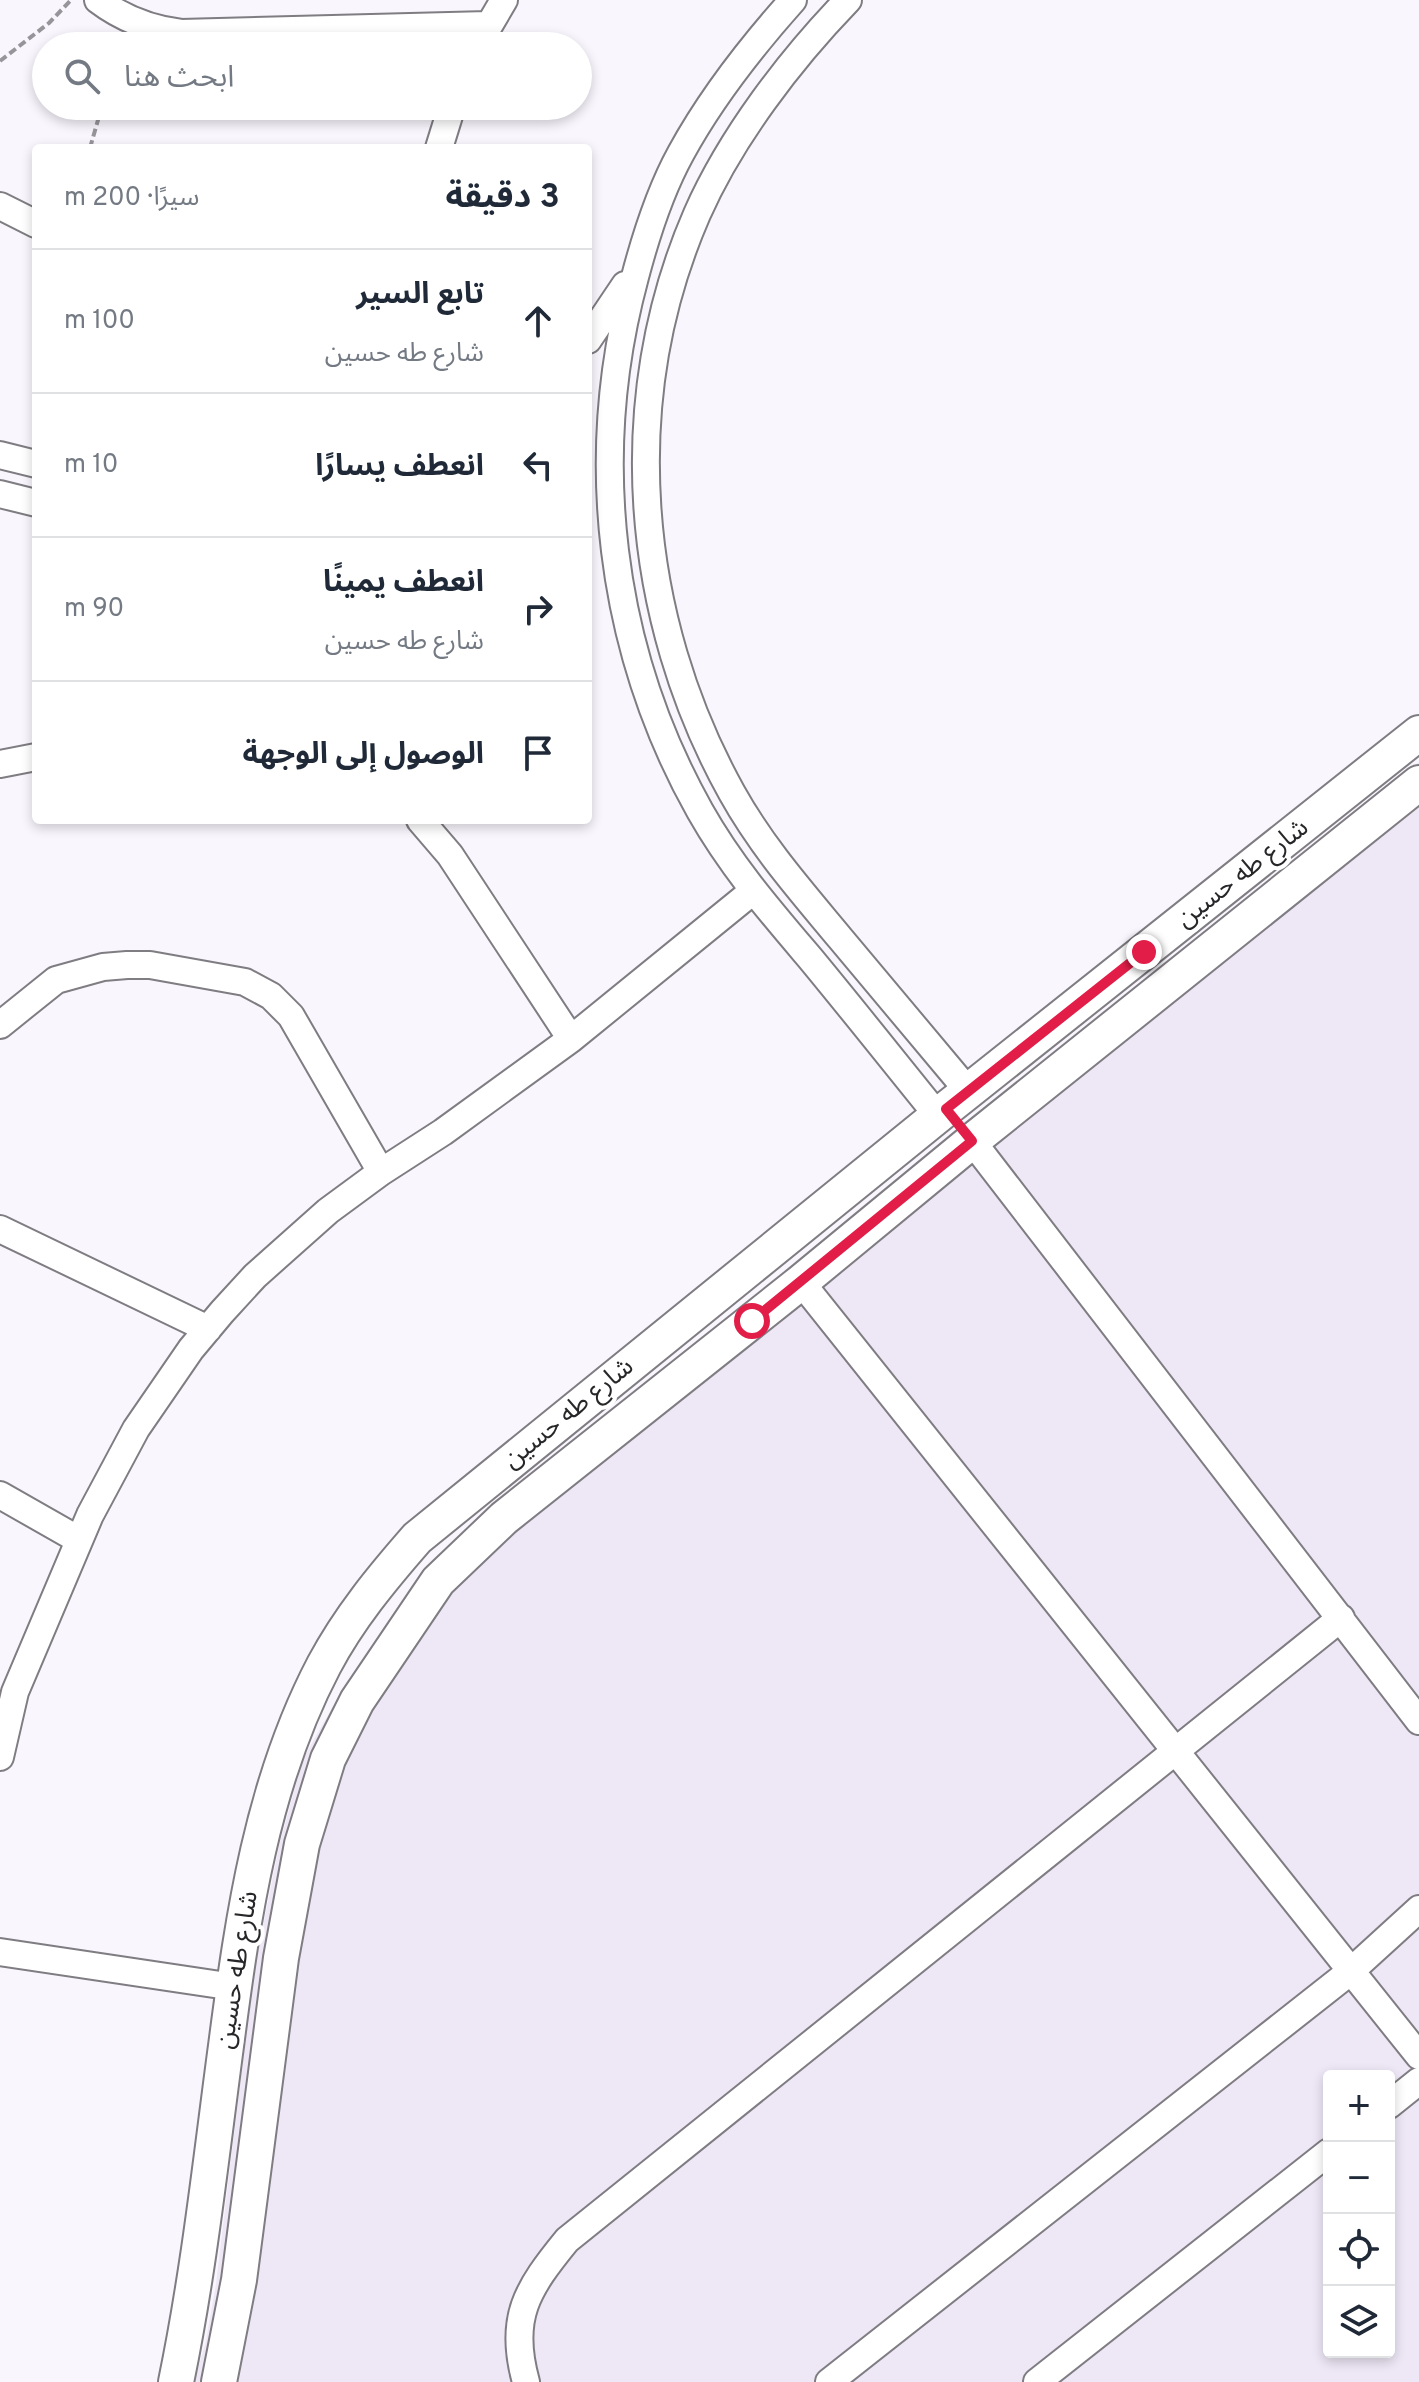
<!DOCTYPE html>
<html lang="ar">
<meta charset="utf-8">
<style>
body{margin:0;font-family:Overpass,"Noto Sans Arabic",sans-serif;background:#f6f6f7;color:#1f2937;direction:rtl}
.controls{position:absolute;right:24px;bottom:24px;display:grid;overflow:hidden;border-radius:8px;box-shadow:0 4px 12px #0003}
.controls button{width:72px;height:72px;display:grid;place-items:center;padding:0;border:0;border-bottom:2px solid #e0e1e3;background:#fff;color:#1f2937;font:40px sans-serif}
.stop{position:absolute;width:24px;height:24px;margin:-18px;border:6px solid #e11d48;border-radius:50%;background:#fff}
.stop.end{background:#e11d48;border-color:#fff;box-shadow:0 2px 8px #0008}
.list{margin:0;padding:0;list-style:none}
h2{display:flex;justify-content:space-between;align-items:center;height:104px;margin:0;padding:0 32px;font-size:34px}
h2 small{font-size:26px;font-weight:400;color:#747a83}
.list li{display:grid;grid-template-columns:52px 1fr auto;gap:24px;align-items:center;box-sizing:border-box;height:144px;padding:0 32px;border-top:2px solid #e0e1e3}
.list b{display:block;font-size:30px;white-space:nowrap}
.list p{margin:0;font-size:26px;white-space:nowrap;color:#747a83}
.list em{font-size:26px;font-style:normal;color:#747a83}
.icon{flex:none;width:44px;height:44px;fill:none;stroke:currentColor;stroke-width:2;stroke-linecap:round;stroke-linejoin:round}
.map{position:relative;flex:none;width:1419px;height:2382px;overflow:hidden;direction:ltr}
.search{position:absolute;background:#fff;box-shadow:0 4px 12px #0003;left:32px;top:32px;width:560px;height:88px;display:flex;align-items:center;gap:20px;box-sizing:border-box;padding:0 28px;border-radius:44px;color:#747a83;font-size:30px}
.panel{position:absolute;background:#fff;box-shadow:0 4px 12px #0003;left:32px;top:144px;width:560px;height:680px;border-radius:8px;direction:rtl}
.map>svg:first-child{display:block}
</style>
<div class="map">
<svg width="1419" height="2382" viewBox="0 0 1419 2382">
<rect width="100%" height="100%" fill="#f9f6fd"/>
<!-- built -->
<path fill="#eee7f6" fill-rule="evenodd" d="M 1419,762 L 1419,2382 L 194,2382 L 206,2341 L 216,2284 L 253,1977 L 279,1846 L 303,1759 L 332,1708 L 419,1587 L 971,1121 ZM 1329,2076 L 1389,2076 L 1389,2352 L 1329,2352 Z"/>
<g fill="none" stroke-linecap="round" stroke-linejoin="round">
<!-- minor casing -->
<g stroke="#7f7c82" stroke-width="30">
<path id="minor" d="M 98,0 C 123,19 150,29 181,33 L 488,25
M 793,0 C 751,47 712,96 681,153 C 660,191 646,235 635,277 C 586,457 609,649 700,811 C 731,866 770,911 810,958 C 853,1010 895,1063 938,1116
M 848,0 C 790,60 731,137 697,214 C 616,400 634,617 732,793 C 762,847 801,891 840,938 C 883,989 926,1040 969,1092
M 477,46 L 504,0
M 439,148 L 452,106
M 0,206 L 36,224
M 588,340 L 625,285
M 0,455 L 36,464
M 0,494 L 36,503
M 0,764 L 36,757
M 420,820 L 450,855 L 571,1039
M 0,1025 L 56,980 L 103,967 L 127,965 L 150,965 L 245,982 L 271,996 L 291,1016 L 381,1172
M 972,1141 L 1419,1721
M 0,1229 L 208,1329
M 801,1282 L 1419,2056
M 0,1495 L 79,1540
M 0,1757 L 15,1692 L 90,1515 L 136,1429 L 191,1349 L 222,1312 L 255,1276 L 328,1211 L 381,1172 L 443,1132 L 571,1039 L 753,891
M 0,1952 L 234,1987
M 1389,2105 L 1419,2081
M 526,2382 C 508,2318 527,2289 567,2240 L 1341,1618
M 829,2382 L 1351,1971 L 1419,1909
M 1037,2382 L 1329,2152"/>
</g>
<!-- major casing -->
<g stroke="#7f7c82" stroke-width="38">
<path id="major" d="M 176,2382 C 199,2271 211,2158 226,2046 C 243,1915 262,1783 324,1665 C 349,1618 382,1578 417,1538 L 946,1109 L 1419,733
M 219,2382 L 239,2280 L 281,1958 L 302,1844 L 328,1759 L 357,1701 L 438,1581 L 504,1518 L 801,1282 L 972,1141 L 1419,783"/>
</g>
<!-- path -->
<path stroke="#97959a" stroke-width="4" stroke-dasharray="8 4" stroke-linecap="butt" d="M 119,46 L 122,36
M 0,61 L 49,23 L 71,0
M 90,148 L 102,106"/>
<!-- minor -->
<use href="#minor" stroke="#fff" stroke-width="26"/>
<!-- major -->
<use href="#major" stroke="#fff" stroke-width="34"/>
</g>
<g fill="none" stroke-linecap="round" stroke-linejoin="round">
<!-- route -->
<path stroke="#e11d48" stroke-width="10" d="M 752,1321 L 972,1141 L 946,1109 L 1144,952"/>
</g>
<g text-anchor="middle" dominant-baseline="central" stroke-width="8" stroke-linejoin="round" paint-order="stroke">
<!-- street labels -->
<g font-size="26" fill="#272629" stroke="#fff">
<text transform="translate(1243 874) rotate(-38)">شارع طه حسين</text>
<text transform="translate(569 1414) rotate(-39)">شارع طه حسين</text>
<text transform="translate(238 1970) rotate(-81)">شارع طه حسين</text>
</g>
</g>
</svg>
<div class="controls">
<button>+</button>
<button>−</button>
<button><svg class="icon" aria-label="locate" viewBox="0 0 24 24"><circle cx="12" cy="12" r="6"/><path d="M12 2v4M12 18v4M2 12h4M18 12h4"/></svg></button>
<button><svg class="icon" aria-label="layers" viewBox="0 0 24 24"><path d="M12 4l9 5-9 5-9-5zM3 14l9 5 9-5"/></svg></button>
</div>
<div class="stop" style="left:752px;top:1321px"></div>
<div class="stop end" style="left:1144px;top:952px"></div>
<div class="search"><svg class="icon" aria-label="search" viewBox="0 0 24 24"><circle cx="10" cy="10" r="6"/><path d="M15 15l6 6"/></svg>ابحث هنا</div>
<section class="panel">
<h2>3 دقيقة<small>سيرًا · 200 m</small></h2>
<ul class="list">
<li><svg class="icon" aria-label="ahead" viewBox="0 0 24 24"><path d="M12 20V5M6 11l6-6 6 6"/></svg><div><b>تابع السير</b><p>شارع طه حسين</p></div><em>100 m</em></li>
<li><svg class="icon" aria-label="left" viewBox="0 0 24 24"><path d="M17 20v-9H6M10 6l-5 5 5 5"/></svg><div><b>انعطف يسارًا</b></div><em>10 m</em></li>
<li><svg class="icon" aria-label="right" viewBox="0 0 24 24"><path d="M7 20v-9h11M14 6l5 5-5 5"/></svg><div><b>انعطف يمينًا</b><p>شارع طه حسين</p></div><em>90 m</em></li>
<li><svg class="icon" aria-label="arrive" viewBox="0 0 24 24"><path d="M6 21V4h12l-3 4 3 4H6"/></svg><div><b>الوصول إلى الوجهة</b></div></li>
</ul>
</section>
</div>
